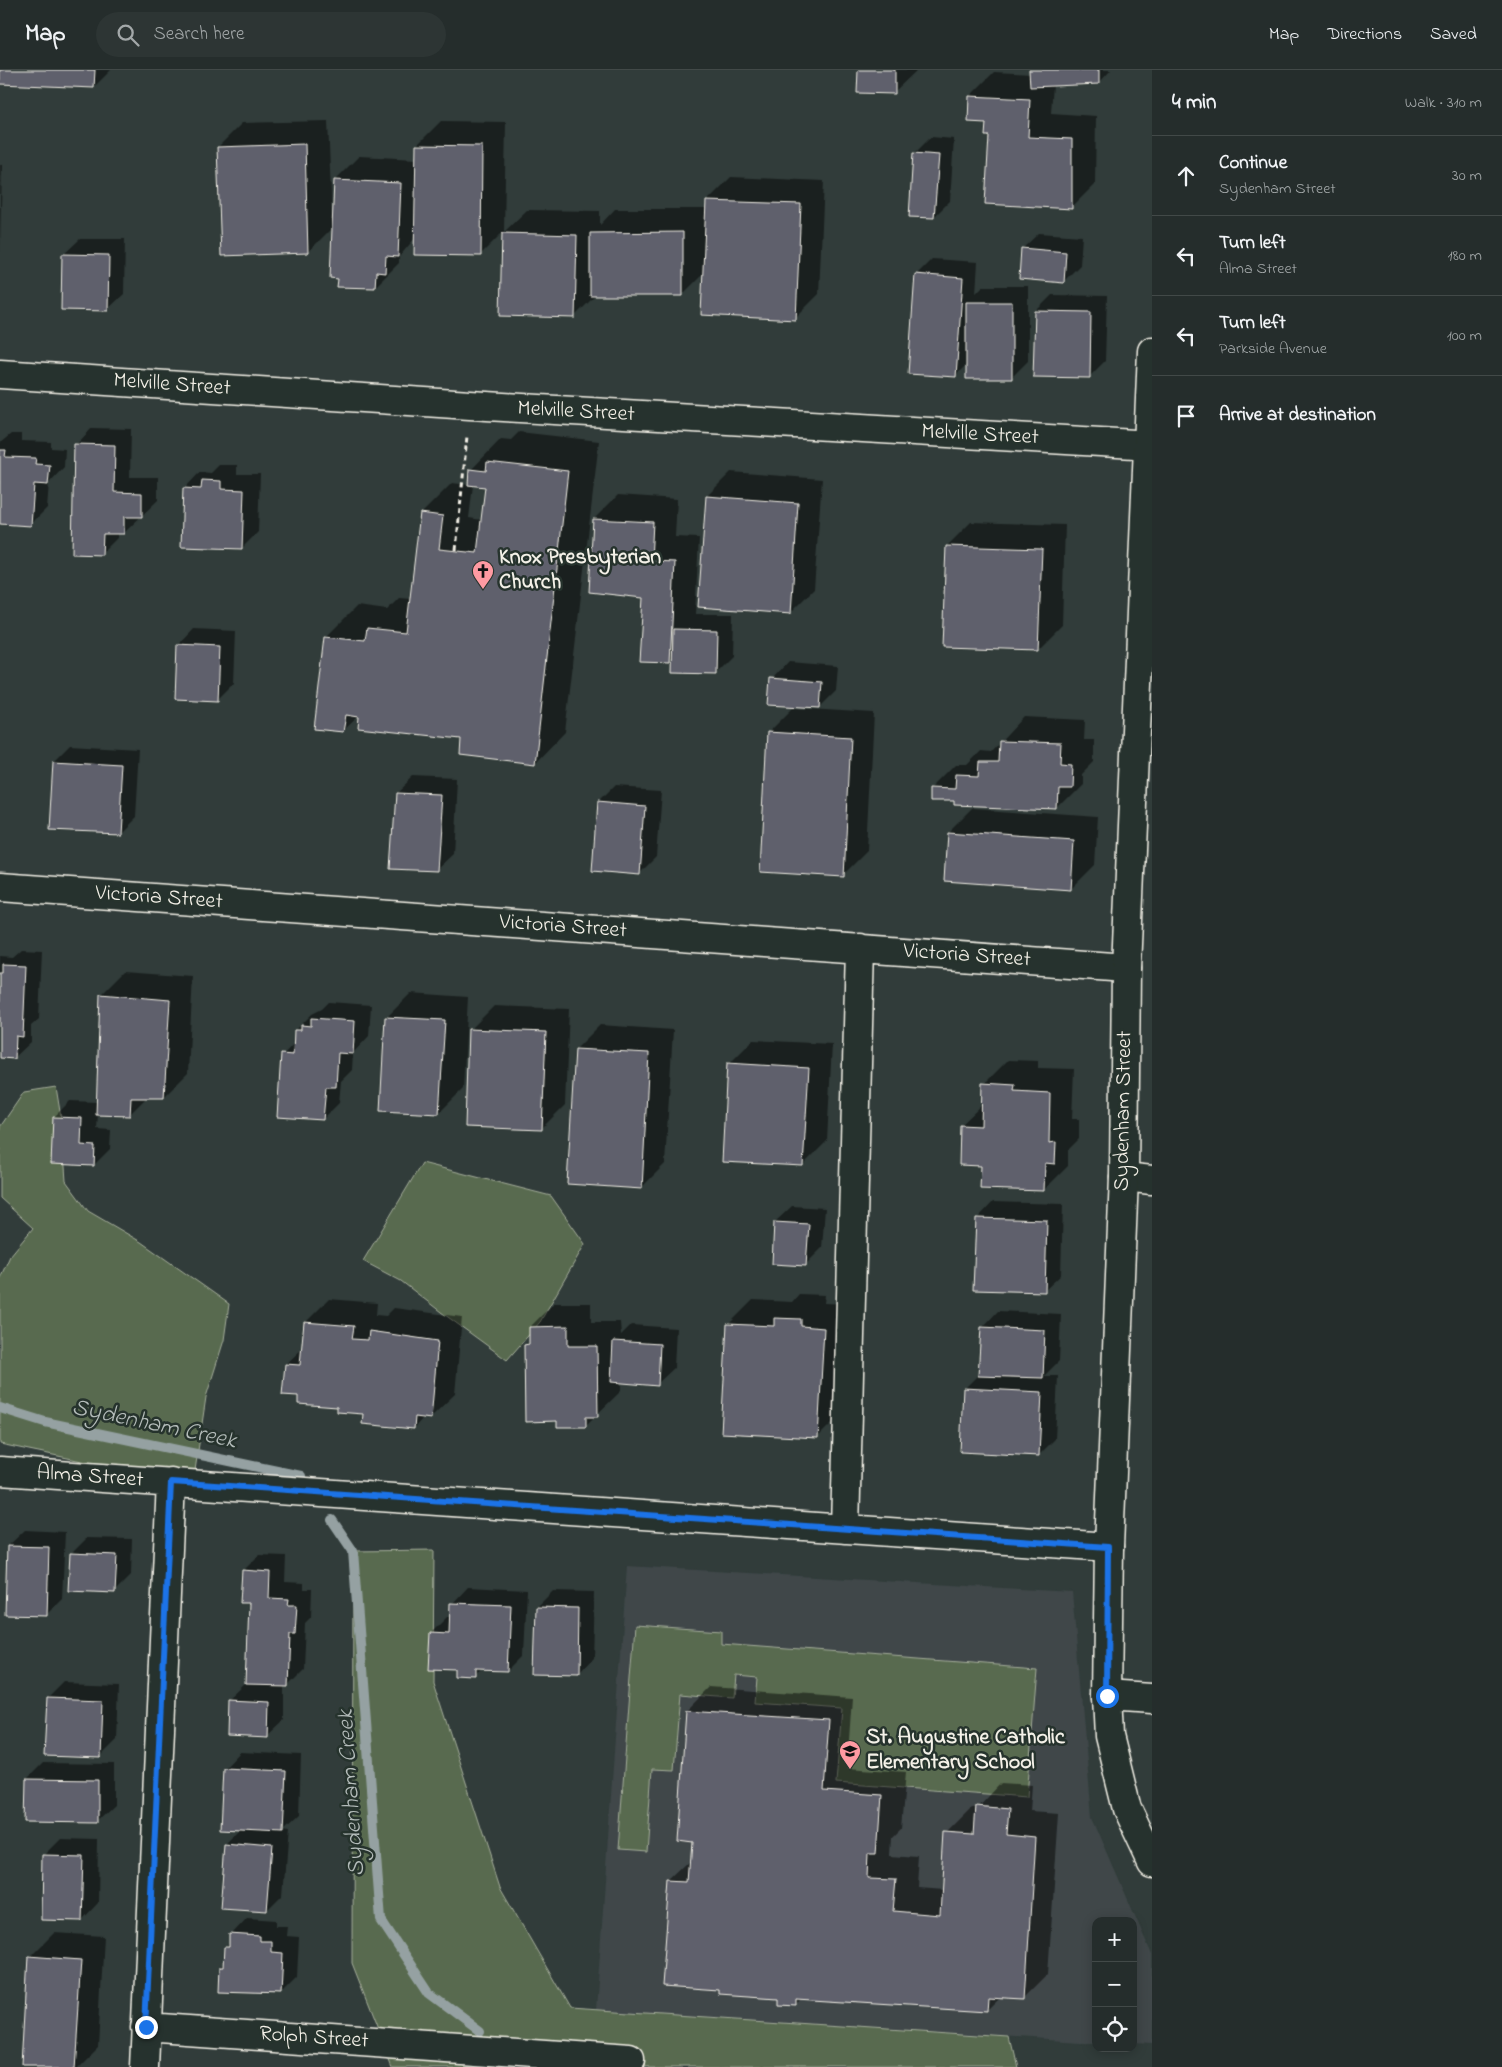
<!DOCTYPE html>
<meta charset="utf-8">
<style>
body{margin:0;font-family:"Indie Flower",sans-serif;background:#2d3534;color:#f1f3f6}
.controls{position:absolute;right:15px;bottom:15px;display:grid;overflow:hidden;border-radius:10px;box-shadow:0 2px 12px #0003}
.controls button{width:45px;height:45px;display:grid;place-items:center;padding:0;border:0;border-bottom:1px solid #424948;background:#252d2c;color:#f1f3f6;font:25px sans-serif}
.stop{position:absolute;width:15px;height:15px;margin:-11px;border:4px solid #1a73e8;border-radius:50%;background:#fff}
.stop.end{background:#1a73e8;border-color:#fff;box-shadow:0 1px 5px #0008}
.list{margin:0;padding:0;list-style:none}
h2{display:flex;justify-content:space-between;align-items:center;height:65px;margin:0;padding:0 20px;font-size:21px}
h2 small{font-size:16px;font-weight:400;color:#a3a8a9}
.list li{display:grid;grid-template-columns:32px 1fr auto;gap:15px;align-items:center;box-sizing:border-box;height:80px;padding:0 20px;border-top:1px solid #424948}
.list b{display:block;font-size:19px;white-space:nowrap}
.list p{margin:0;font-size:16px;white-space:nowrap;color:#a3a8a9}
.list em{font-size:16px;font-style:normal;color:#a3a8a9}
.icon{flex:none;width:28px;height:28px;fill:none;stroke:currentColor;stroke-width:2;stroke-linecap:round;stroke-linejoin:round}
.map{position:relative;flex:none;width:1152px;height:1997px;overflow:hidden}
header{display:flex;align-items:center;gap:30px;box-sizing:border-box;height:70px;padding:0 25px;background:#252d2c;border-bottom:1px solid #424948}
header strong{font-size:24px}
nav{display:flex;gap:28px;margin-inline-start:auto;font-size:18px}
.search{width:350px;height:45px;background:#2d3534;display:flex;align-items:center;gap:12px;box-sizing:border-box;padding:0 18px;border-radius:28px;color:#a3a8a9;font-size:19px}
main{display:flex}
aside{flex:1;background:#252d2c}
.map>svg:first-child{display:block}
</style>
<header>
<strong>Map</strong>
<div class="search"><svg class="icon" aria-label="search" viewBox="0 0 24 24"><circle cx="10" cy="10" r="6"/><path d="M15 15l6 6"/></svg>Search here</div>
<nav><a>Map</a><a>Directions</a><a>Saved</a></nav>
</header>
<main>
<div class="map">
<svg width="1152" height="1997" viewBox="0 0 1152 1997">
<rect width="100%" height="100%" fill="#313c3a"/>
<filter id="ink" filterUnits="userSpaceOnUse"><feTurbulence type="fractalNoise" baseFrequency=".02" numOctaves="2"/><feDisplacementMap in="SourceGraphic" scale="10" xChannelSelector="R" yChannelSelector="G"/><feConvolveMatrix kernelMatrix="1 2 1 2 8 2 1 2 1" color-interpolation-filters="sRGB"/></filter>
<g filter="url(#ink)">
<!-- built -->
<path fill="#3f4749" d="M 627,1496 L 1072,1522 L 1092,1747 L 1152,1885 L 1152,1975 L 1133,1974 L 1133,1851 L 1096,1851 L 1096,1972 L 596,1940 Z"/>
<!-- green -->
<path fill="#586b4f" stroke="#a6ae9c" d="M 56,1017 L 62,1054 L 66,1111 L 88,1141 L 141,1172 L 229,1234 L 224,1270 L 206,1327 L 193,1414 L 0,1374 L 0,1208 L 10,1186 L 33,1158 L 0,1128 L 0,1057 L 24,1022 Z
M 422,1093 L 551,1126 L 585,1174 L 540,1252 L 507,1290 L 441,1242 L 401,1211 L 363,1191 Z
M 434,1480 L 433,1611 L 500,1817 L 570,1938 L 1009,1967 L 1016,1997 L 393,1997 L 352,1893 L 353,1481 Z
M 635,1555 L 721,1561 L 721,1574 L 1037,1598 L 1027,1727 L 836,1713 L 842,1638 L 755,1632 L 757,1607 L 734,1605 L 732,1628 L 680,1624 L 674,1700 L 652,1699 L 646,1782 L 618,1780 Z"/>
<!-- shadow -->
<path fill="#0007" fill-rule="evenodd" d="M 0,0 L 111,0 L 94,17 L 0,13 Z
M 859,0 L 917,0 L 894,22 Z
M 1030,0 L 1111,0 L 1099,13 L 1053,14 L 1051,43 L 1096,46 L 1095,114 L 1071,138 L 991,65 L 987,52 L 970,26 L 994,2 L 1031,4 Z
M 328,51 L 332,148 L 334,148 L 335,110 L 359,86 L 417,89 L 417,75 L 441,51 L 506,52 L 504,162 L 527,140 L 600,141 L 600,155 L 615,139 L 707,139 L 707,131 L 731,107 L 824,111 L 819,224 L 795,248 L 704,203 L 683,224 L 596,225 L 574,247 L 501,245 L 503,162 L 480,185 L 415,168 L 399,187 L 399,193 L 375,217 L 339,208 L 333,157 L 308,182 L 218,77 L 242,53 Z
M 931,67 L 954,69 L 950,131 L 934,147 L 914,84 Z
M 0,95 L 2,95 L 0,183 Z
M 1039,163 L 1082,166 L 1080,195 L 1064,211 L 1022,179 Z
M 80,169 L 125,169 L 124,224 L 107,240 L 63,185 Z
M 932,189 L 978,192 L 976,223 L 983,216 L 1028,216 L 1028,291 L 1011,308 L 967,294 L 955,306 L 916,205 Z
M 1052,225 L 1107,226 L 1105,291 L 1089,307 L 1036,241 Z
M 92,358 L 131,359 L 130,407 L 158,407 L 158,430 L 124,463 L 118,463 L 118,467 L 102,483 L 76,375 Z
M 519,362 L 599,371 L 565,662 L 535,693 L 463,668 L 361,644 L 343,661 L 326,567 L 357,536 L 387,540 L 399,528 L 411,529 L 421,444 L 452,413 L 469,415 L 471,400 L 501,369 L 511,370 ZM 473,415 L 486,416 L 482,450 L 469,448 Z
M 11,364 L 21,364 L 21,371 L 51,372 L 51,378 L 65,379 L 64,397 L 49,413 L 47,438 L 30,455 L 0,453 L 0,373 Z
M 219,395 L 237,395 L 237,404 L 260,404 L 258,462 L 242,478 L 184,419 L 200,402 L 211,403 Z
M 731,402 L 822,409 L 814,519 L 790,543 L 707,426 Z
M 618,425 L 677,429 L 675,467 L 699,468 L 695,544 L 733,544 L 732,586 L 715,603 L 673,588 L 669,592 L 644,527 L 594,449 Z
M 971,452 L 1065,455 L 1062,555 L 1038,579 L 947,476 Z
M 194,559 L 236,561 L 234,613 L 218,629 L 178,576 Z
M 788,592 L 838,596 L 836,621 L 820,637 L 772,609 Z
M 793,638 L 874,643 L 867,781 L 843,805 L 769,662 Z
M 1024,647 L 1085,650 L 1084,670 L 1094,670 L 1094,692 L 1081,705 L 1081,714 L 1057,738 L 955,730 L 932,719 L 956,695 L 967,695 L 981,681 L 991,682 Z
M 70,675 L 138,679 L 134,746 L 118,762 L 54,691 Z
M 413,707 L 457,709 L 453,784 L 436,800 L 396,723 Z
M 614,717 L 661,720 L 656,787 L 640,803 L 598,733 Z
M 972,738 L 1098,747 L 1095,795 L 1071,819 L 948,762 Z
M 21,879 L 42,880 L 39,949 L 31,956 L 31,972 L 14,988 L 0,987 L 0,886 L 12,887 Z
M 125,901 L 193,906 L 188,1003 L 164,1027 L 147,1027 L 130,1044 L 98,1044 L 97,1059 L 111,1060 L 110,1079 L 94,1095 L 54,1047 L 70,1031 L 98,1032 L 101,925 Z
M 411,923 L 468,927 L 463,1019 L 439,1043 L 387,947 Z
M 329,932 L 371,935 L 369,966 L 353,983 L 352,1000 L 341,1011 L 339,1033 L 323,1049 L 283,985 L 295,972 L 296,960 L 312,944 L 322,939 Z
M 494,936 L 569,939 L 565,1035 L 541,1059 L 470,960 Z
M 600,955 L 673,960 L 665,1094 L 641,1118 L 576,979 Z
M 753,970 L 832,974 L 827,1071 L 803,1095 L 729,994 Z
M 1008,990 L 1038,991 L 1038,998 L 1074,999 L 1072,1049 L 1079,1049 L 1079,1069 L 1068,1080 L 1068,1096 L 1044,1120 L 982,1095 L 961,1055 L 983,1034 L 984,1014 Z
M 993,1132 L 1063,1134 L 1061,1205 L 1044,1221 L 977,1149 Z
M 792,1136 L 825,1138 L 822,1178 L 806,1194 L 775,1152 Z
M 799,1224 L 825,1225 L 824,1233 L 848,1234 L 842,1343 L 818,1367 L 729,1254 L 753,1230 L 792,1232 Z
M 329,1229 L 377,1233 L 376,1245 L 386,1246 L 394,1238 L 462,1247 L 455,1324 L 431,1347 L 424,1347 L 414,1358 L 300,1325 L 286,1294 L 303,1278 L 305,1253 Z
M 554,1233 L 591,1233 L 591,1252 L 620,1252 L 621,1265 L 631,1255 L 676,1258 L 674,1298 L 657,1314 L 621,1312 L 621,1321 L 586,1355 L 559,1350 L 525,1276 L 530,1271 L 530,1257 Z
M 998,1241 L 1061,1244 L 1059,1291 L 1044,1306 L 1058,1306 L 1055,1369 L 1039,1385 L 964,1319 L 980,1303 L 982,1258 Z
M 25,1460 L 65,1462 L 62,1529 L 46,1545 L 8,1476 Z
M 87,1468 L 132,1469 L 131,1505 L 115,1521 L 71,1484 Z
M 259,1485 L 286,1486 L 285,1512 L 304,1513 L 304,1519 L 312,1519 L 311,1547 L 305,1553 L 303,1599 L 287,1615 L 284,1615 L 284,1650 L 267,1666 L 229,1631 L 247,1614 L 250,1532 L 243,1501 Z
M 468,1517 L 527,1520 L 524,1585 L 508,1601 L 483,1600 L 475,1607 L 458,1599 L 431,1563 L 447,1547 L 451,1547 L 452,1534 Z
M 553,1521 L 594,1522 L 592,1588 L 576,1605 L 537,1537 Z
M 64,1612 L 119,1614 L 117,1670 L 100,1687 L 48,1628 Z
M 711,1617 L 852,1627 L 847,1698 L 906,1702 L 901,1758 L 893,1766 L 892,1784 L 919,1786 L 917,1818 L 943,1820 L 947,1763 L 971,1739 L 977,1739 L 1001,1713 L 1032,1715 L 1030,1741 L 1059,1743 L 1048,1904 L 1024,1928 L 1001,1926 L 987,1940 L 802,1928 L 795,1935 L 779,1927 L 722,1919 L 671,1811 L 692,1791 L 693,1772 L 687,1641 Z
M 240,1682 L 301,1685 L 299,1746 L 283,1761 L 288,1762 L 283,1824 L 267,1840 L 227,1774 L 241,1760 L 224,1699 Z
M 43,1693 L 114,1694 L 114,1735 L 97,1751 L 27,1709 Z
M 60,1768 L 99,1769 L 98,1833 L 82,1850 L 44,1784 Z
M 247,1848 L 276,1850 L 276,1856 L 287,1856 L 286,1866 L 299,1867 L 297,1907 L 281,1923 L 220,1897 L 224,1893 L 225,1878 L 230,1873 L 231,1865 Z
M 54,1863 L 104,1866 L 98,1975 L 76,1997 L 38,1997 L 30,1887 Z"/>
<g fill="none" stroke-linecap="round" stroke-linejoin="round">
<!-- stream -->
<path stroke="#95a1a2" stroke-width="10" d="M 0,1338 L 45,1352 L 301,1406
M 332,1450 L 353,1481 L 381,1850 L 429,1923 L 480,1961"/>
</g>
<!-- building -->
<path fill="#5f606c" stroke="#f4f1e8" d="M 0,0 L 95,0 L 94,18 L 0,14 Z
M 858,0 L 895,0 L 895,24 L 857,23 Z
M 1029,0 L 1099,0 L 1099,14 L 1030,17 Z
M 969,26 L 1030,29 L 1028,67 L 1072,69 L 1072,139 L 985,134 L 989,66 L 985,66 L 986,53 L 968,52 Z
M 305,74 L 308,183 L 221,186 L 217,77 Z
M 416,75 L 482,76 L 481,186 L 414,185 Z
M 913,83 L 939,85 L 934,148 L 909,147 Z
M 334,110 L 401,113 L 398,187 L 386,186 L 385,203 L 376,202 L 375,218 L 337,217 L 338,209 L 330,208 Z
M 706,131 L 801,134 L 796,250 L 701,245 Z
M 683,162 L 683,226 L 590,226 L 590,163 Z
M 502,163 L 577,165 L 575,248 L 500,246 Z
M 1021,178 L 1066,182 L 1064,213 L 1019,209 Z
M 62,184 L 109,185 L 108,241 L 61,240 Z
M 915,204 L 963,208 L 956,307 L 908,304 Z
M 966,232 L 1012,232 L 1012,309 L 966,309 Z
M 1035,241 L 1091,242 L 1090,308 L 1033,307 Z
M 74,374 L 115,375 L 114,422 L 142,423 L 142,447 L 124,447 L 124,464 L 103,464 L 102,485 L 72,484 Z
M 0,380 L 6,380 L 5,387 L 36,388 L 35,394 L 50,395 L 48,415 L 34,414 L 31,456 L 0,454 Z
M 487,392 L 568,401 L 535,694 L 460,685 L 461,669 L 358,658 L 359,647 L 346,645 L 343,662 L 314,659 L 325,567 L 365,571 L 367,558 L 406,562 L 420,443 L 443,446 L 439,479 L 477,483 L 485,417 L 468,415 L 469,399 L 486,401 Z
M 202,410 L 221,411 L 221,419 L 244,420 L 242,479 L 181,477 L 183,418 L 201,419 Z
M 706,426 L 798,433 L 791,544 L 698,537 Z
M 593,449 L 653,452 L 651,491 L 675,492 L 670,593 L 639,592 L 643,528 L 589,522 Z
M 946,476 L 1042,479 L 1038,580 L 942,577 Z
M 673,559 L 717,560 L 716,604 L 672,603 Z
M 177,575 L 220,577 L 218,631 L 175,629 Z
M 770,608 L 822,612 L 820,638 L 768,635 Z
M 767,662 L 851,667 L 844,807 L 760,802 Z
M 999,671 L 1061,673 L 1060,693 L 1071,694 L 1070,717 L 1058,717 L 1057,739 L 954,735 L 954,731 L 931,731 L 931,718 L 955,719 L 956,705 L 979,706 L 980,692 L 998,692 Z
M 53,691 L 122,695 L 118,763 L 49,760 Z
M 395,723 L 442,725 L 437,801 L 390,799 Z
M 597,732 L 645,736 L 640,805 L 592,801 Z
M 947,762 L 1074,771 L 1071,820 L 944,811 Z
M 3,894 L 26,895 L 23,967 L 16,966 L 15,989 L 0,988 L 0,903 L 3,903 Z
M 100,924 L 170,930 L 164,1028 L 131,1028 L 130,1046 L 96,1045 Z
M 385,947 L 445,950 L 439,1044 L 380,1041 Z
M 311,948 L 355,951 L 353,984 L 338,983 L 336,1017 L 326,1017 L 323,1050 L 277,1047 L 281,984 L 293,985 L 294,960 L 301,960 L 301,955 L 311,956 Z
M 468,959 L 546,962 L 542,1060 L 465,1057 Z
M 575,979 L 649,983 L 642,1119 L 567,1114 Z
M 727,993 L 809,998 L 803,1096 L 722,1092 Z
M 982,1013 L 1015,1015 L 1014,1021 L 1050,1023 L 1049,1073 L 1056,1072 L 1055,1094 L 1045,1093 L 1044,1121 L 980,1119 L 981,1096 L 959,1095 L 960,1055 L 981,1056 Z
M 53,1047 L 82,1048 L 81,1075 L 95,1076 L 94,1096 L 51,1094 Z
M 976,1148 L 1047,1150 L 1045,1222 L 973,1220 Z
M 774,1152 L 809,1154 L 806,1196 L 772,1194 Z
M 774,1248 L 801,1249 L 801,1256 L 824,1258 L 818,1368 L 721,1363 L 727,1254 L 774,1256 Z
M 304,1252 L 354,1256 L 352,1269 L 368,1270 L 369,1261 L 438,1271 L 431,1349 L 415,1347 L 414,1359 L 362,1354 L 363,1344 L 337,1342 L 337,1337 L 298,1334 L 298,1326 L 282,1325 L 285,1294 L 300,1295 Z
M 568,1256 L 568,1276 L 597,1276 L 598,1347 L 586,1347 L 586,1357 L 557,1357 L 557,1351 L 525,1352 L 524,1275 L 529,1274 L 529,1257 Z
M 981,1257 L 1045,1260 L 1043,1308 L 978,1306 Z
M 613,1271 L 660,1274 L 658,1316 L 611,1312 Z
M 963,1318 L 1042,1322 L 1039,1386 L 960,1382 Z
M 7,1476 L 49,1477 L 47,1546 L 5,1545 Z
M 70,1483 L 117,1485 L 115,1523 L 68,1521 Z
M 242,1500 L 270,1502 L 269,1528 L 289,1529 L 288,1535 L 297,1535 L 295,1564 L 290,1564 L 288,1616 L 246,1615 L 249,1533 L 240,1533 Z
M 450,1533 L 511,1535 L 508,1602 L 476,1601 L 476,1609 L 457,1608 L 457,1600 L 428,1599 L 430,1563 L 449,1564 Z
M 536,1537 L 578,1538 L 577,1606 L 534,1605 Z
M 47,1628 L 103,1630 L 101,1688 L 44,1686 Z
M 228,1630 L 269,1632 L 268,1668 L 227,1666 Z
M 686,1641 L 829,1650 L 824,1721 L 882,1725 L 878,1783 L 870,1783 L 869,1808 L 896,1809 L 893,1841 L 940,1845 L 945,1762 L 974,1764 L 976,1736 L 1008,1739 L 1006,1764 L 1035,1767 L 1025,1929 L 988,1927 L 987,1941 L 796,1929 L 796,1936 L 778,1935 L 778,1928 L 720,1924 L 720,1920 L 662,1916 L 670,1811 L 689,1812 L 692,1773 L 677,1771 Z
M 223,1698 L 286,1701 L 283,1763 L 220,1760 Z
M 26,1709 L 98,1710 L 98,1753 L 25,1752 Z
M 226,1774 L 272,1778 L 267,1841 L 221,1838 Z
M 42,1784 L 84,1785 L 82,1851 L 41,1850 Z
M 229,1864 L 260,1866 L 260,1871 L 271,1871 L 271,1882 L 283,1883 L 281,1924 L 218,1922 L 219,1897 L 223,1897 L 224,1877 L 229,1877 Z
M 28,1886 L 81,1890 L 74,1997 L 22,1997 Z"/>
<g fill="none" stroke-linecap="round" stroke-linejoin="round">
<!-- minor casing -->
<g stroke="#f4f1e8" stroke-width="31">
<path id="minor" d="M 0,304 L 470,335 L 1152,375
M 0,817 L 1126,898
M 1124,1107 L 1152,1110
M 0,1401 L 1109,1477
M 845,1459 L 860,878
M 1107,1626 L 1152,1629
M 146,1957 L 631,1991
M 145,1997 L 171,1412"/>
</g>
<!-- major casing -->
<g stroke="#f4f1e8" stroke-width="31">
<path id="major" d="M 1152,281 L 1126,898 L 1124,1107 L 1109,1477 L 1107,1626 L 1109,1666 L 1127,1739 L 1152,1792"/>
</g>
<!-- path -->
<path stroke="#f4f1e8" stroke-width="3" stroke-dasharray="5 4" stroke-linecap="butt" d="M 456,480 L 467,366"/>
<!-- minor -->
<use href="#minor" stroke="#26332d" stroke-width="28"/>
<!-- major -->
<use href="#major" stroke="#26332d" stroke-width="28"/>
</g>
</g>
<g fill="none" stroke-linecap="round" stroke-linejoin="round" filter="url(#ink)">
<!-- route -->
<path stroke="#1a73e8" stroke-width="6" d="M 146,1957 L 171,1412 L 1108,1477 L 1107,1626"/>
</g>
<!-- icons -->
<defs>
<g id="church-pin" transform="scale(1.125)"><path d="M0 17L-7.5 6A9.5 9.5 0 1 1 7.5 6Z" fill="#ff9aa2" stroke="#26332d"/><path d="M-1.2-6h2.4v3.5h3.3v2.4h-3.3V6h-2.4V-.1h-3.3v-2.4h3.3Z" fill="#111"/></g>
<g id="school-pin" transform="scale(1.125)"><path d="M0 17L-7.5 6A9.5 9.5 0 1 1 7.5 6Z" fill="#ff9aa2" stroke="#26332d"/><path d="M0-5L7-2L0 1L-7-2ZM-4 1L0 2.5L4 1V4Q0 6-4 4Z" fill="#111"/></g>
</defs>
<g fill-rule="evenodd">
<use href="#church-pin" x="483" y="501"/>
<use href="#school-pin" x="850" y="1681"/>
</g>
<g text-anchor="middle" dominant-baseline="central" stroke-width="5" stroke-linejoin="round" paint-order="stroke">
<!-- street labels -->
<g font-size="22" fill="#f4f1e8" stroke="#26332d">
<text transform="translate(172 315) rotate(4)">Melville Street</text>
<text transform="translate(576 342) rotate(3)">Melville Street</text>
<text transform="translate(980 365) rotate(3)">Melville Street</text>
<text transform="translate(159 828) rotate(4)">Victoria Street</text>
<text transform="translate(563 857) rotate(4)">Victoria Street</text>
<text transform="translate(967 886) rotate(4)">Victoria Street</text>
<text transform="translate(1124 1041) rotate(-89)">Sydenham Street</text>
<text transform="translate(90 1407) rotate(4)">Alma Street</text>
<text transform="translate(314 1968) rotate(4)">Rolph Street</text>
</g>
<!-- poi labels -->
<g font-size="22" font-weight="bold" fill="#f4f1e8" stroke="#26332d" text-anchor="start">
<text x="499" y="488">Knox Presbyterian<tspan x="499" dy="25">Church</tspan></text>
<text x="866" y="1668">St. Augustine Catholic<tspan x="866" dy="25">Elementary School</tspan></text>
</g>
<!-- water labels -->
<g font-size="24" font-style="italic" fill="#b4bcba" stroke="#26332d">
<text transform="translate(154 1355) rotate(12)">Sydenham Creek</text>
<text transform="translate(352 1723) rotate(-94)">Sydenham Creek</text>
</g>
</g>
</svg>
<div class="controls">
<button>+</button>
<button>−</button>
<button><svg class="icon" aria-label="locate" viewBox="0 0 24 24"><circle cx="12" cy="12" r="6"/><path d="M12 2v4M12 18v4M2 12h4M18 12h4"/></svg></button>
</div>
<div class="stop" style="left:1107px;top:1626px"></div>
<div class="stop end" style="left:146px;top:1957px"></div>
</div>
<aside>
<h2>4 min<small>Walk · 310 m</small></h2>
<ul class="list">
<li><svg class="icon" aria-label="ahead" viewBox="0 0 24 24"><path d="M12 20V5M6 11l6-6 6 6"/></svg><div><b>Continue</b><p>Sydenham Street</p></div><em>30 m</em></li>
<li><svg class="icon" aria-label="left" viewBox="0 0 24 24"><path d="M17 20v-9H6M10 6l-5 5 5 5"/></svg><div><b>Turn left</b><p>Alma Street</p></div><em>180 m</em></li>
<li><svg class="icon" aria-label="left" viewBox="0 0 24 24"><path d="M17 20v-9H6M10 6l-5 5 5 5"/></svg><div><b>Turn left</b><p>Parkside Avenue</p></div><em>100 m</em></li>
<li><svg class="icon" aria-label="arrive" viewBox="0 0 24 24"><path d="M6 21V4h12l-3 4 3 4H6"/></svg><div><b>Arrive at destination</b></div></li>
</ul>
</aside>
</main>
